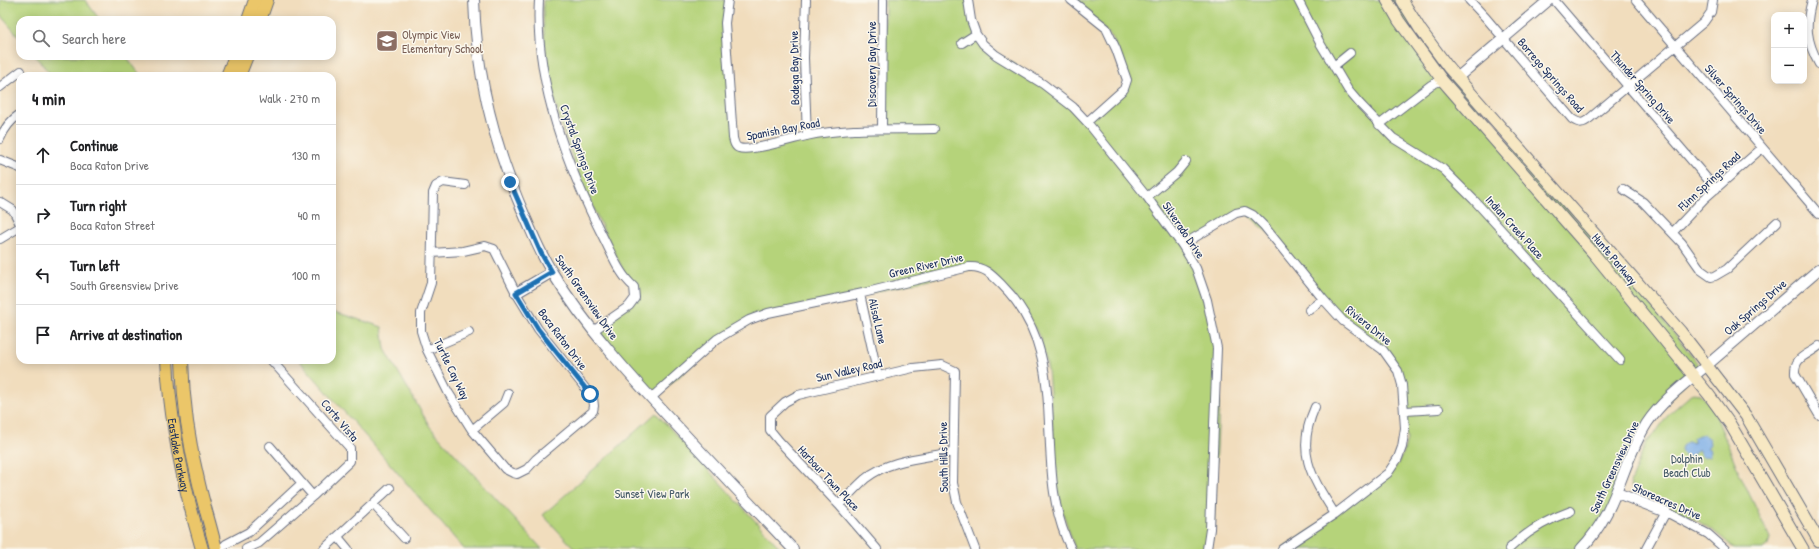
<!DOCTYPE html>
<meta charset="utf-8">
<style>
body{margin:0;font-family:"Patrick Hand",sans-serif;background:#f2f2f2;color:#202124}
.controls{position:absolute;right:12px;top:12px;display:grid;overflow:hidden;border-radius:8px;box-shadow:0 2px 10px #0003}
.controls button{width:36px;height:36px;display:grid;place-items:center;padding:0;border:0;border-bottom:1px solid #e0e0e0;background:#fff;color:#202124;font:20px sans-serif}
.stop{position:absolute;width:12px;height:12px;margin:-9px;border:3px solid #1f6fb2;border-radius:50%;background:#fff}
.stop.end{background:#1f6fb2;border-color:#fff;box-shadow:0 1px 4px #0008}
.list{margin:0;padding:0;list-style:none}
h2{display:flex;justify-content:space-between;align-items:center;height:52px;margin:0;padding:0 16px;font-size:17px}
h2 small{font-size:13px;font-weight:400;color:#757577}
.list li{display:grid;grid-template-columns:26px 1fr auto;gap:12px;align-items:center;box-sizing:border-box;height:60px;padding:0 16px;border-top:1px solid #e0e0e0}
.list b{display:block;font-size:15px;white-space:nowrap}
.list p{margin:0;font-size:13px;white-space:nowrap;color:#757577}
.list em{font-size:13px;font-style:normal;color:#757577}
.icon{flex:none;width:22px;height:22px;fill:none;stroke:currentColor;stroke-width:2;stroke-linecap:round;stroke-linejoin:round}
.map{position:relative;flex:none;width:1819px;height:549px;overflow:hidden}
.search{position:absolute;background:#fff;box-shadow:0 2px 10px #0003;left:16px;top:16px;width:320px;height:44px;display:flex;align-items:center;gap:10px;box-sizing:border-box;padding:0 14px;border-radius:12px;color:#757577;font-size:15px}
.panel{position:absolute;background:#fff;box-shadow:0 2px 10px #0003;left:16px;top:72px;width:320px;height:292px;border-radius:12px}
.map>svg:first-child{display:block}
</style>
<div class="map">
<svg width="1819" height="549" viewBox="0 0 1819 549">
<rect width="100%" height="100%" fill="#fbf7ec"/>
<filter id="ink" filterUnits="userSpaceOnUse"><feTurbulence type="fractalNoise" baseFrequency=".025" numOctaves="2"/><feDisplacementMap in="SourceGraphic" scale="8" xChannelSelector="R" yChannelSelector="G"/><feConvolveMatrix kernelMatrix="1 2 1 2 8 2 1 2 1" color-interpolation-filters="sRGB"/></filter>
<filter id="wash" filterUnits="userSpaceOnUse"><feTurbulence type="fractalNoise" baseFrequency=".012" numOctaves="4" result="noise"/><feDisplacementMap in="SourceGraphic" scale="16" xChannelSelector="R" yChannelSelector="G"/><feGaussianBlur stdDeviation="0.9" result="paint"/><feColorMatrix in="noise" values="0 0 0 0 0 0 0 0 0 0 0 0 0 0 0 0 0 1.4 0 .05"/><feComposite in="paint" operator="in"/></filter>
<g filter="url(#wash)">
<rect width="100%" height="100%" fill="#f1ddbd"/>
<!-- green -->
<path fill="#b5d37a" stroke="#68816c" d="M 0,0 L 85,0 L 100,20 L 20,20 L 20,38 L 0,15 Z
M 543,0 L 730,0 L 726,22 L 736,139 L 741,148 L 835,134 L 884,130 L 885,0 L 969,0 L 971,18 L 984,45 L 1046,85 L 1087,122 L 1127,84 L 1113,38 L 1073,0 L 1396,0 C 1427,51 1467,95 1506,140 C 1571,214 1639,287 1699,365 L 1685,383 L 1649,422 L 1611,508 L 1581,549 L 1282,549 L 1376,487 L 1393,472 L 1404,452 L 1407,439 L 1405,428 L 1408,409 L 1407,395 L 1406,385 L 1398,366 L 1344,320 L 1278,241 L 1247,214 L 1240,215 L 1184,247 L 1194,264 L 1220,355 L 1220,384 L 1213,532 L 1210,549 L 1075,549 L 1062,510 L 1058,490 L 1048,370 L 1040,338 L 1027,313 L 1009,291 L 977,268 L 760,319 L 726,336 L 654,398 L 596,332 L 636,295 C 587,199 542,110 543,0 Z
M 35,56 L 126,56 L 141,76 L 52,76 Z
M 332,309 L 335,312 L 382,327 L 385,349 L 430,427 L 542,549 L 464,549 L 299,360 L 332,360 Z
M 1693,393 L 1701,394 L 1714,411 L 1738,470 L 1770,538 L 1768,546 L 1763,549 L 1734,549 C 1708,521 1669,507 1634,492 L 1630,483 L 1646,442 L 1656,432 L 1669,414 Z
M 656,413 L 781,549 L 575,549 L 543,515 Z"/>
<!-- water -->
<path fill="#7cade7" stroke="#4c6ea2" d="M 1699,435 L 1704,435 L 1709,439 L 1710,444 L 1707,448 L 1711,450 L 1709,456 L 1702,457 L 1698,449 L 1692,456 C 1686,457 1683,455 1681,449 L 1682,446 L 1687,442 L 1694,443 L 1693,438 Z"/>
</g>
<g filter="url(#ink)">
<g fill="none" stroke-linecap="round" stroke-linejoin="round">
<!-- minor casing -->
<g stroke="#666c7f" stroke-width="10">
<path id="minor" d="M 539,0 C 534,83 568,168 605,241 C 613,257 620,275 634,287 L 635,298 L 629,306 L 593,331
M 728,0 L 725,23 L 733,138 C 734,142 735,147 739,148 C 750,152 793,139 806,136 C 848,127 891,130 934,129
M 806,0 L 804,58 L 807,136
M 968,0 L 971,20 L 976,34 L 983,44 L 996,55 L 1043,84 L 1073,107 L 1087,122 L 1147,197 L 1182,245 L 1196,268 L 1207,300 L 1217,348 L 1210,529 L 1207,549
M 1071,0 L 1106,28 L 1116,49 L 1127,80 L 1124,89 L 1087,122
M 1298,0 L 1320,43 L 1348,90 L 1360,104 L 1393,138 L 1443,169 L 1474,200 L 1620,360
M 1469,0 L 1486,18 L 1572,119 C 1580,124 1583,124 1590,118 L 1704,22 L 1711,12 L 1713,0
M 1554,0 L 1716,189
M 1636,0 L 1819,214
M 1812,0 C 1805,25 1806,41 1819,64
M 962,43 L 976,34
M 1334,66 L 1350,53
M 0,87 L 21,71
M 1379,125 L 1431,85 L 1442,80
M 882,128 L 883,0
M 0,139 C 4,129 11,120 20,114
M 0,160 L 20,168
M 1623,189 L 1643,202 L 1682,243 L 1701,270 L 1711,277 L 1715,276 L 1727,269 L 1777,222
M 1147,197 L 1177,172 L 1186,161
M 0,202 L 13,210 L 20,224
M 1673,232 L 1704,199 L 1762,148
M 0,239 L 20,227
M 1182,245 L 1236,213 L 1245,211 L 1253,215 L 1264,226 L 1323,299 L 1343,321 L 1383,350 L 1398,371 L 1402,385 L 1405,428 L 1402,447 L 1398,458 L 1388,473 L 1335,514 L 1282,549
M 432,253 L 463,251 L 485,246 L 494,249 L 516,293 L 538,329 L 593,398 L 594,406 L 593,411 L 536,459 L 527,469 L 517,474 L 513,473 L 505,469 L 472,430 L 448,392 L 427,350 L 421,331 L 421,313 L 431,283 L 433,193 L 436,186 L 443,182 L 465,185
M 860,294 L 878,376
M 1309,310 L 1323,299
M 1819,346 C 1807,356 1794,356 1795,374 L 1819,415
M 427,350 L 469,332
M 651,398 L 717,339 L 749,320 L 768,313 L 863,293 L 969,267 C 984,266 992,275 1002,285 C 1077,360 1028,463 1071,549
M 1315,407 C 1295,452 1311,476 1335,514
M 1405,411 L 1439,409
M 472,430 L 504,403 L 508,393
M 270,446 L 313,496
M 373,504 L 404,538
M 839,505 C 848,496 856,487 865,479 C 889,459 924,458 953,452
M 338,537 L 348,549
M 221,549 L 226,544 L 249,532 L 302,483
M 246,549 L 259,543 L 313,496 L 350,461 L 350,448 L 271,360
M 324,549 L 390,488
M 877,549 L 839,505 L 779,441 L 770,430 L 770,416 L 785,402 L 798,395 L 913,368 L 942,365 L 955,371 L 953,483 L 957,502 L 975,549
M 1509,549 C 1526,532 1549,519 1571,511
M 1646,549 L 1666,512 L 1708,534 L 1725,549"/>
</g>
<!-- tertiary casing -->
<g stroke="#666c7f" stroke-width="12">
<path id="tertiary" d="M 474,0 C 476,76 495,149 526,219 C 534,237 541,255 552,272 C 587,329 632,378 678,427 C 716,468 754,508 793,549
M 1458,77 L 1549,0
M 516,293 L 552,272
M 1617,493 L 1666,512
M 1581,549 C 1619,510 1620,465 1647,423 C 1664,398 1690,380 1713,360 C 1748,330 1784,299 1819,269"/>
</g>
<!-- secondary casing -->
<g stroke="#666c7f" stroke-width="13">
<path id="secondary" d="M 1387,0 L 1399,21 L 1442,80 L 1594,254 L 1709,395 L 1730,424 L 1803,549
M 1402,0 L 1420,29 L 1448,67 L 1681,332 L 1746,416 L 1819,541"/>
</g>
<!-- primary casing -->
<g stroke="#666c7f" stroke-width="14">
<g id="primary">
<path d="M 248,20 L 255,0"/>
<path d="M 260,20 L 267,0"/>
<path d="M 227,76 L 235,56"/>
<path d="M 239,76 L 247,56"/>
<path id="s1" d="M 167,360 C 170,424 184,488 202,549"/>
<path d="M 182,360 C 183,401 189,444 199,484 C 204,506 211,527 216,549"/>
</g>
</g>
<!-- minor -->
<use href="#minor" stroke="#fff" stroke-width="8"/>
<!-- tertiary -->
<use href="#tertiary" stroke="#fff" stroke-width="10"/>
<!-- secondary -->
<use href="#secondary" stroke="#f7e8c3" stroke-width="11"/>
<!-- primary -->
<use href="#primary" stroke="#ebc669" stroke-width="12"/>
</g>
</g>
<g fill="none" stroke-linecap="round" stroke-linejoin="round" filter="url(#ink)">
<!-- route -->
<path stroke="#1f6fb2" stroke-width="5" d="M 510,182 L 541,253 L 552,272 L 516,293 L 538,329 L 590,394"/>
</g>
<!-- icons -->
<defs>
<g id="school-square" transform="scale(1.15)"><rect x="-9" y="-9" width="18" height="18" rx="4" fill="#8d6e63" stroke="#fbf7ec"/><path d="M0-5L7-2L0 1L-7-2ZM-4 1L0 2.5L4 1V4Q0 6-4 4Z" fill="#fff"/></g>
</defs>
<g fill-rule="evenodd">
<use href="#school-square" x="387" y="41"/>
</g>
<g text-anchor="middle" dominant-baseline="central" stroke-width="3" stroke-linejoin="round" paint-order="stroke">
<!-- education labels -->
<g font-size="12" fill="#785e54" stroke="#fbf7ec" text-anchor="start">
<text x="402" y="34">Olympic View<tspan x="402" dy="14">Elementary School</tspan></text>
</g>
<!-- street labels -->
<g font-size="12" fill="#1b2f5e" stroke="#fbf7ec">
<text transform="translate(871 64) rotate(-90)">Discovery Bay Drive</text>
<text transform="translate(794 68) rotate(-91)">Bodega Bay Drive</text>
<text transform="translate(1551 75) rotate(49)">Borrego Springs Road</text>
<text transform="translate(1643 87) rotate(49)">Thunder Spring Drive</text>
<text transform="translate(1736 99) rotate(49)">Silver Springs Drive</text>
<text transform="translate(783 129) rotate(-11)">Spanish Bay Road</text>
<text transform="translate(580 149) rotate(70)">Crystal Springs Drive</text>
<text transform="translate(1709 181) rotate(-43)">Flinn Springs Road</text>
<text transform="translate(1515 227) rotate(48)">Indian Creek Place</text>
<text transform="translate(1184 230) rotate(56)">Silverado Drive</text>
<text transform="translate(1615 259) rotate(50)">Hunte Parkway</text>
<text transform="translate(926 265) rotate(-13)">Green River Drive</text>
<text transform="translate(587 297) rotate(55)">South Greensview Drive</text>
<text transform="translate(1755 307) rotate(-41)">Oak Springs Drive</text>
<text transform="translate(878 321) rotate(77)">Alisal Lane</text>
<text transform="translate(1369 325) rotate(39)">Riviera Drive</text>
<text transform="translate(563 339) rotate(53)">Boca Raton Drive</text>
<text transform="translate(452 369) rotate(64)">Turtle Cay Way</text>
<text transform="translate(849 370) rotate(-13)">Sun Valley Road</text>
<text transform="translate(340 420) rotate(50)">Corte Vista</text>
<text stroke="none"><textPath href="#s1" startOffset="96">Eastlake Parkway</textPath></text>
<text transform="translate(943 457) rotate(-91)">South Hills Drive</text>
<text transform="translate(1614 467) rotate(-65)">South Greensview Drive</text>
<text transform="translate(829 478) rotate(47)">Harbour Town Place</text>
<text transform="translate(1667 501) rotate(24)">Shoreacres Drive</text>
</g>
<!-- park labels -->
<g font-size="12" fill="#425865" stroke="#fbf7ec">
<text x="1687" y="458">Dolphin<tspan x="1687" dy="14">Beach Club</tspan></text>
<text x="652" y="493">Sunset View Park</text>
</g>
</g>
</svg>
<div class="controls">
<button>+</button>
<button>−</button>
</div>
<div class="stop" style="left:590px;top:394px"></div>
<div class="stop end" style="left:510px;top:182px"></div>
<div class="search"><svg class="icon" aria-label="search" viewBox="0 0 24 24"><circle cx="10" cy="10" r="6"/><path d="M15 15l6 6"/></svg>Search here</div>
<section class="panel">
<h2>4 min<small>Walk · 270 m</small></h2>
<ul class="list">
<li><svg class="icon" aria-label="ahead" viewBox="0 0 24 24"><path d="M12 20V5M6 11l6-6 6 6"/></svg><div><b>Continue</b><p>Boca Raton Drive</p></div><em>130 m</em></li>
<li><svg class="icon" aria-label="right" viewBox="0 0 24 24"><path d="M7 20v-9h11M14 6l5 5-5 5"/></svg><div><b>Turn right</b><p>Boca Raton Street</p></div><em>40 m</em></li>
<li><svg class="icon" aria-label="left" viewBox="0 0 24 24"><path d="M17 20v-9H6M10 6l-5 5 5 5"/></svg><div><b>Turn left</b><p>South Greensview Drive</p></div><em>100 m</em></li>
<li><svg class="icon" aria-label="arrive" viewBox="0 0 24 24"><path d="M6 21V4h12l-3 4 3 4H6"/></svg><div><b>Arrive at destination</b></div></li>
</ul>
</section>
</div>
